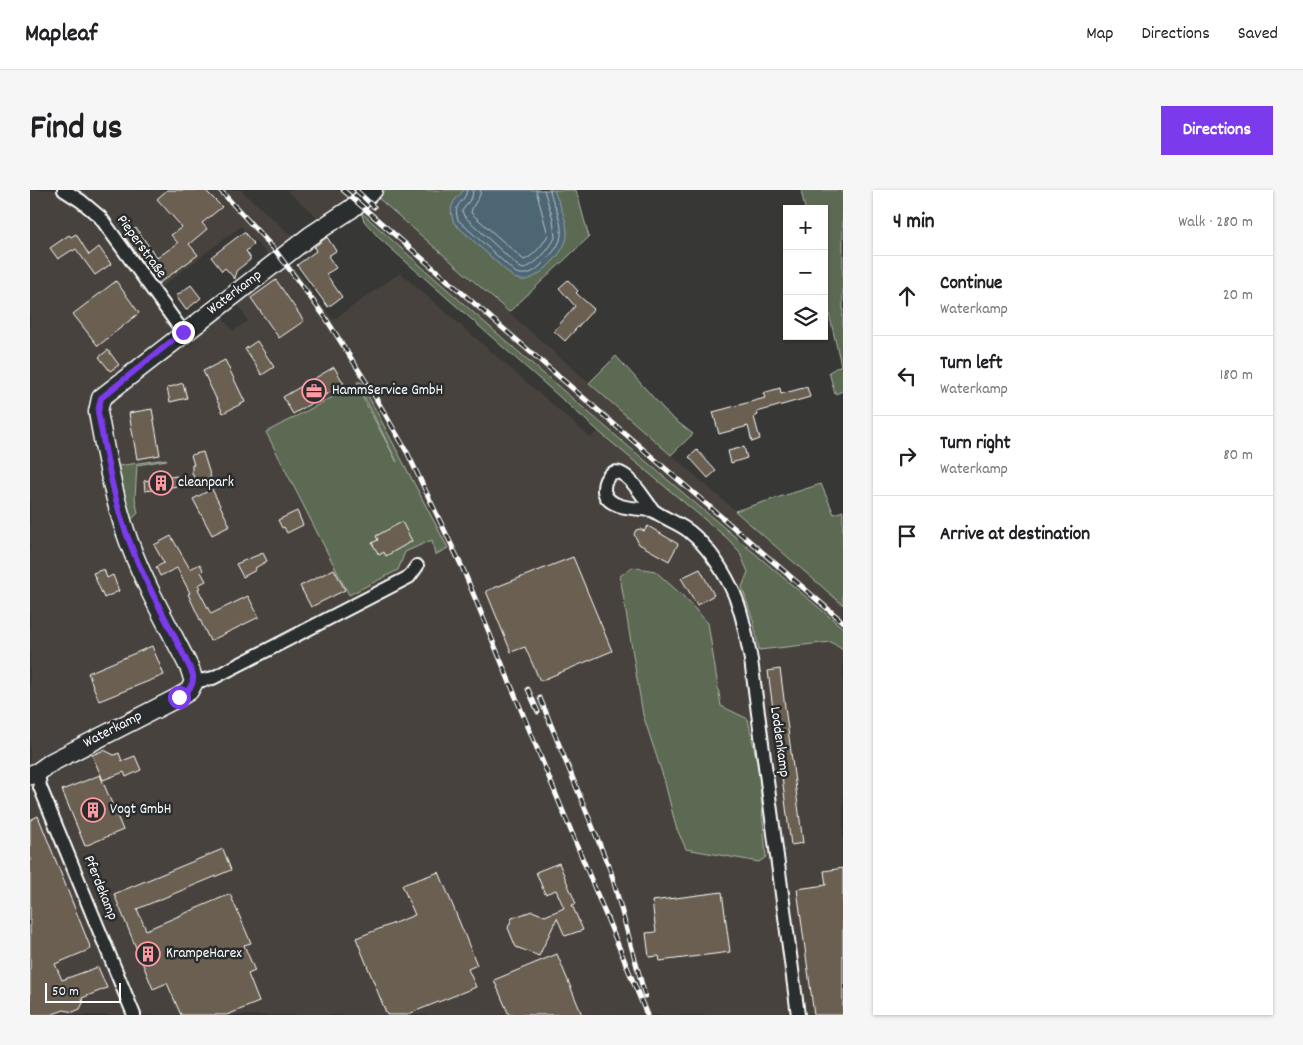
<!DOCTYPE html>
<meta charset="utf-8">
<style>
body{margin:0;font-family:Dekko,sans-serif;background:#f6f6f6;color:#202124}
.controls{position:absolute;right:15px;top:15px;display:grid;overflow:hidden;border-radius:0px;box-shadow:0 1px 4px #0004}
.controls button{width:45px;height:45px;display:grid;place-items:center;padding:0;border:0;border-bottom:1px solid #e0e0e0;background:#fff;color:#202124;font:25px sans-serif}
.scale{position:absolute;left:15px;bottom:12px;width:76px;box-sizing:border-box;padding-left:5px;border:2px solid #fff;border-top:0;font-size:14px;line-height:18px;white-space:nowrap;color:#fff;-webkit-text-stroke:4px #2a2d2e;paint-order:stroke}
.stop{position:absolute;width:15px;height:15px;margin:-11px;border:4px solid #7c3aed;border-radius:50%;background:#fff}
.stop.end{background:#7c3aed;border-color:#fff;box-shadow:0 1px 5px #0008}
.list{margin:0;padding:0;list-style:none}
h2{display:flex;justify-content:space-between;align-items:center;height:65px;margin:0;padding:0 20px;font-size:21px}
h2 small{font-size:16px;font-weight:400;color:#757577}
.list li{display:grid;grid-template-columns:32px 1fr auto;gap:15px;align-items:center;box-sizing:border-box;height:80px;padding:0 20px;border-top:1px solid #e0e0e0}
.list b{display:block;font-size:19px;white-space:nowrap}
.list p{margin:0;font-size:16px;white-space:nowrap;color:#757577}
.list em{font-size:16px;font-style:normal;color:#757577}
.icon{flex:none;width:28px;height:28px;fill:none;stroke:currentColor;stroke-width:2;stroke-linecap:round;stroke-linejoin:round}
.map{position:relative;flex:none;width:813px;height:825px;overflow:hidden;border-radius:0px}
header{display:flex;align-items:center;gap:30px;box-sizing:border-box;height:70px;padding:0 25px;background:#fff;border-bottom:1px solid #e0e0e0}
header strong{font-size:24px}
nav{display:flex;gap:28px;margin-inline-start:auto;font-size:18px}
.intro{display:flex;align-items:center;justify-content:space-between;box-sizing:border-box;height:120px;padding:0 30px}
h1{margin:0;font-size:35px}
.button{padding:12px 22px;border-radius:0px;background:#7c3aed;color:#fff;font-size:18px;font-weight:700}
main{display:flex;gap:30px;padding:0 30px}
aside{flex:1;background:#fff;border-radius:0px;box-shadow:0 1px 4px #0004}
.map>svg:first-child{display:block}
</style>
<header>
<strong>Mapleaf</strong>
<nav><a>Map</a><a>Directions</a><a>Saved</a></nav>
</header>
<div class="intro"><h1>Find us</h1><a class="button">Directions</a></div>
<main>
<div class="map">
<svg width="813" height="825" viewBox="0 0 813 825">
<rect width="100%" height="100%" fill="#373735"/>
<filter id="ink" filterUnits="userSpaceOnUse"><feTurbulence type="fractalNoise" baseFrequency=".02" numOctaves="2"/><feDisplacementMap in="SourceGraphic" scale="10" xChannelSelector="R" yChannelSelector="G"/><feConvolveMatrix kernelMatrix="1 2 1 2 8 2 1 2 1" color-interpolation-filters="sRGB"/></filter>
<g filter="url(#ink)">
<!-- built -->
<path fill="#46433d" d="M 0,0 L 211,0 L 262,46 L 238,65 L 211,36 L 129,99 L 163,140 L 188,123 L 203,141 L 218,131 L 205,110 L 257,68 L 303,130 L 370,83 L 561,248 L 574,235 L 388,74 L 331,22 L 347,7 L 813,415 L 813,825 L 0,825 Z
M 256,0 L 331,0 L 302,22 L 287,27 Z"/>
<!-- green -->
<path fill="#5b6a53" stroke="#adb4a9" d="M 355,0 L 546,0 L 559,47 L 479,122 L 347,7 Z
M 771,0 L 813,0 L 813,201 L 805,204 L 799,182 L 811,175 L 794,102 L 794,19 L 775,19 Z
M 331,22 C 488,165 651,301 813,438 L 813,460 L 801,452 L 729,460 L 724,434 L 712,397 L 718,382 L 709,361 L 697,348 L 574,246 L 349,48 L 334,31 Z
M 586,166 L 640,226 L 663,244 L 641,265 L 559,193 Z
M 327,192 L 331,192 L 418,358 L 405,365 L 402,350 L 375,362 L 368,380 L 319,405 L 236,242 L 326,195 L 367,272 Z
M 136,269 L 137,270 L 107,275 L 105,308 L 108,323 L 100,331 L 88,276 Z
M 791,294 L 804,324 L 813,321 L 813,415 L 705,321 Z
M 602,377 L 625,381 L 653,406 L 678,433 L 691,516 L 718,529 L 729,582 L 736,667 L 729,672 L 656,659 L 646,637 L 634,589 L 613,525 L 590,386 Z"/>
<!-- water -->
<path fill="#4e6673" stroke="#95a3ab" d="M 434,0 L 524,0 C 529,14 538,31 537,46 C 536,61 511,87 496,90 C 492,91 488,89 484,88 L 424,33 C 418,16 422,13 434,0 Z"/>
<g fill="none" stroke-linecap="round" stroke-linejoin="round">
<!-- shore -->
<path stroke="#b8c2c7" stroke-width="1" d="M 437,0 C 435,14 422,12 428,30 L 486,83 C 496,86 503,83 510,76 C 532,54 536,48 526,18 C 523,12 521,6 520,0
M 443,0 L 442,7 L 432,21 L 434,26 L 489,77 L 493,79 C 507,74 518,61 525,48 L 523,29 L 514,0
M 451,0 C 450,10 442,14 441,23 L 494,70 C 504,66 513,54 518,45 L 506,0"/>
</g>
<!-- building -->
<path fill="#6a5e51" stroke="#fff" d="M 137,0 L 175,0 L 192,17 L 172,33 L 177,39 L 159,54 L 168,65 L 128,94 L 94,46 L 106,38 L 127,68 L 148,53 L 141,45 L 152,37 L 127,9 Z
M 214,42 L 224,54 L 216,61 L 220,67 L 220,70 L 206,81 L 205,89 L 195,78 L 192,81 L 181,67 Z
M 46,44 L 59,65 L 69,57 L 81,74 L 65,85 L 46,59 L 43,61 L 42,60 L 28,69 L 20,58 L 39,45 L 41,47 Z
M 297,47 L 306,61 L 298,66 L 306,78 L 296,84 L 312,107 L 298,117 L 267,75 L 286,61 L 284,57 Z
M 246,90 L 274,131 L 249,148 L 221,108 Z
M 538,90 L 548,101 L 546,103 L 564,119 L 535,151 L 524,141 L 545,116 L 529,98 Z
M 86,91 L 109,123 L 68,156 L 43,124 Z
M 161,95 L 171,108 L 156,120 L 146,106 Z
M 227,151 L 244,177 L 232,185 L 215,159 Z
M 78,160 L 89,175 L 80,181 L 69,167 Z
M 195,170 L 215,212 L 193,223 L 173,181 Z
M 304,177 L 314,194 L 263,224 L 253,207 Z
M 153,193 L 157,208 L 140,212 L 137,198 Z
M 777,197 L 780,207 L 727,222 L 728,225 L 724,227 L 730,249 L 722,252 L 718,236 L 689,244 L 683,222 L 735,208 L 733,203 L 750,198 L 751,204 Z
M 122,219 L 130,265 L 107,269 L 99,223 Z
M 714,257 L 717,268 L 701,273 L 698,261 Z
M 667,260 L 686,281 L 678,288 L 659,267 Z
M 173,262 L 181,288 L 166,292 L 162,283 L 162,275 L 164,275 L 161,265 Z
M 147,286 L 148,296 L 115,301 L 114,291 Z
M 182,299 L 200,336 L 182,345 L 163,309 Z
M 267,321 L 273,335 L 257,343 L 254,337 L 252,338 L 248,330 Z
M 372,332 L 382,351 L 356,366 L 354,362 L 349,365 L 342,353 L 348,350 L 346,346 Z
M 618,336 L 648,354 L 639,371 L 609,354 L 604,344 L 606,340 L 610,339 L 614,341 Z
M 141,346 L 160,379 L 170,374 L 173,380 L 171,382 L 176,391 L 168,395 L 170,398 L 168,399 L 181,424 L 218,406 L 229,427 L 180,451 L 158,404 L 160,403 L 147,378 L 130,386 L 126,377 L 134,373 L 124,355 Z
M 233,363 L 237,371 L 225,378 L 226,380 L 213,387 L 206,374 Z
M 543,367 L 582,461 L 510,491 L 495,457 L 481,462 L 456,401 Z
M 74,379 L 77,388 L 83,385 L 89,401 L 74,408 L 63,383 Z
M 304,379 L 315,400 L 281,417 L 270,396 Z
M 670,379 L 684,405 L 667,415 L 651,388 Z
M 122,456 L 134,485 L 69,511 L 58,483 Z
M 750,479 L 773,653 L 761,655 L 738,481 Z
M 74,560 L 84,565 L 89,563 L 92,571 L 105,566 L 111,580 L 96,587 L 94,582 L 73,590 L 62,565 Z
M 70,585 L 93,640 L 55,656 L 32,600 Z
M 8,626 L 61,759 L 25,774 L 32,790 L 68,777 L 77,798 L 52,808 L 53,813 L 50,819 L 43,822 L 34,820 L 20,825 L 0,825 L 0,630 Z
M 193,659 L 201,680 L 107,719 L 116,740 L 200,704 L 221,753 L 214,755 L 225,781 L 218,784 L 229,812 L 197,825 L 151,825 L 137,793 L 123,799 L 84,704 Z
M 529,673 L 546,714 L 542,715 L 553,740 L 535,746 L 527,728 L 509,766 L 486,757 L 478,738 L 482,728 L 502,721 L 515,726 L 534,718 L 526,700 L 515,704 L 506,682 Z
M 813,678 L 813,825 L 784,825 L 767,699 L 796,695 L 794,681 Z
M 409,682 L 447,775 L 438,779 L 446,797 L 376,825 L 357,825 L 326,748 L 385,725 L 372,695 Z
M 692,702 L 700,762 L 630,771 L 629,766 L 619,767 L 616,743 L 626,742 L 622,711 Z
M 527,764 L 552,825 L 479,825 L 464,790 Z"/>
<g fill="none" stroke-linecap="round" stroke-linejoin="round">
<!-- street casing -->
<g stroke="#fff" stroke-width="16">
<path id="street" d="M 34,0 L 51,11 L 70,27 L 153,142
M 623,320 C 608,318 578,320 574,301 C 574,297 574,293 576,290 C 591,263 616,314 624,321 C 635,329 649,333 660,342 C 677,356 691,377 701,397 C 712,419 716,445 721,470 L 768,825
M 164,492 L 183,488 L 379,387 L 387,376
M 8,582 L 10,597 L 104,825"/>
</g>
<!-- secondary casing -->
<g stroke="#fff" stroke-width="21">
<path id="secondary" d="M 0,585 L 8,582 L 22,572 L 149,507 L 159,501 L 164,492 L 160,479 C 139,437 115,396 99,352 C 84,311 76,266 68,222 L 71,208 L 280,46 L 321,19 L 343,0"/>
</g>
<!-- street -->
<use href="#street" stroke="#2a2d2e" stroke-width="12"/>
<!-- secondary -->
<use href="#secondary" stroke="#2a2d2e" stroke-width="18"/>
<!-- rail casing -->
<g stroke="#fff" stroke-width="5">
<path id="rail" d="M 190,0 L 245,60 L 295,127 L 340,198 L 377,262 L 433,379 L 617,825
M 313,0 L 813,432
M 326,0 L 344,17
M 498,499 L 508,522
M 510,508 L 581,682 L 615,806"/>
</g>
<!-- rail -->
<use href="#rail" stroke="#2a2d2e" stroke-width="3" stroke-dasharray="9" stroke-linecap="butt"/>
</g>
</g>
<g fill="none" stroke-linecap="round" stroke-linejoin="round" filter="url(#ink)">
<!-- route -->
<path stroke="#7c3aed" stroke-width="6" d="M 149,507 C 158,501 164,497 163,485 C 143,440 117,399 100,353 C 84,314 76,264 68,222 L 71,208 L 153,142"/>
</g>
<!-- icons -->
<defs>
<g id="office-ring" transform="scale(1.25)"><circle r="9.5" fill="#2a2d2e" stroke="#ff9aa2" stroke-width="1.5"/><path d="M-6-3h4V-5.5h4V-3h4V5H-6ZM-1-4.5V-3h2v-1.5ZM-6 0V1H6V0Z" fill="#ff9aa2"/></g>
<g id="building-ring" transform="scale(1.25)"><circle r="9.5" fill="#2a2d2e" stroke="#ff9aa2" stroke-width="1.5"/><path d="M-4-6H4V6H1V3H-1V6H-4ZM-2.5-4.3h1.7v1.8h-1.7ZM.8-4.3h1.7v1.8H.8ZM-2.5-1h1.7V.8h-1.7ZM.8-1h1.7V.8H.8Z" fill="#ff9aa2"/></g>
</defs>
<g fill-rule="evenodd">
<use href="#office-ring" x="284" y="201"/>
<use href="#building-ring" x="131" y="293"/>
<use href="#building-ring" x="63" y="620"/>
<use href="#building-ring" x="118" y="764"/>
</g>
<g text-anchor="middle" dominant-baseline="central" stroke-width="5" stroke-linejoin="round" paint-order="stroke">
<!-- street labels -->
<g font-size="15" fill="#fff" stroke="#2a2d2e">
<text transform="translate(111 57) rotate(54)">Pieperstraße</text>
<text transform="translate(205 103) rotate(-37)">Waterkamp</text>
<text transform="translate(83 540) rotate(-27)">Waterkamp</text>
<text transform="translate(749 552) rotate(82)">Loddenkamp</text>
<text transform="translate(70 698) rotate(68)">Pferdekamp</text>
</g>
<!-- poi labels -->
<g font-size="15" fill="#fff" stroke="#2a2d2e" text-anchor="start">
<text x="302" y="201">HammService GmbH</text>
<text x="148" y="293">cleanpark</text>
<text x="80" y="620">Vogt GmbH</text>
<text x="136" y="764">KrampeHarex</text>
</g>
</g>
</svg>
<div class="controls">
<button>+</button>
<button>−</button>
<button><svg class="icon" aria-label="layers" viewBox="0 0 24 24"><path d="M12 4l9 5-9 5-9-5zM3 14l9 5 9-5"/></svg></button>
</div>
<div class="scale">50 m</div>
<div class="stop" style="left:149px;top:507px"></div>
<div class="stop end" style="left:153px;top:142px"></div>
</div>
<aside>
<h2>4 min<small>Walk · 280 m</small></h2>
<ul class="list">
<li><svg class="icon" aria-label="ahead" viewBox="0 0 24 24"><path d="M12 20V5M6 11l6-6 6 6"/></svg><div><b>Continue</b><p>Waterkamp</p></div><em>20 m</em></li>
<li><svg class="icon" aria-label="left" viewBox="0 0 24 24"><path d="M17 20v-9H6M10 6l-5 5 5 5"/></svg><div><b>Turn left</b><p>Waterkamp</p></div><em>180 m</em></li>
<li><svg class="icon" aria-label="right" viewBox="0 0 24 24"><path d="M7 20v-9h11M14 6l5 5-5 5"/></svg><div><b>Turn right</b><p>Waterkamp</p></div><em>80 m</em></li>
<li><svg class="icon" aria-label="arrive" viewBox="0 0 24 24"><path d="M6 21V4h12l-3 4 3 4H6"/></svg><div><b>Arrive at destination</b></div></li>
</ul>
</aside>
</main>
